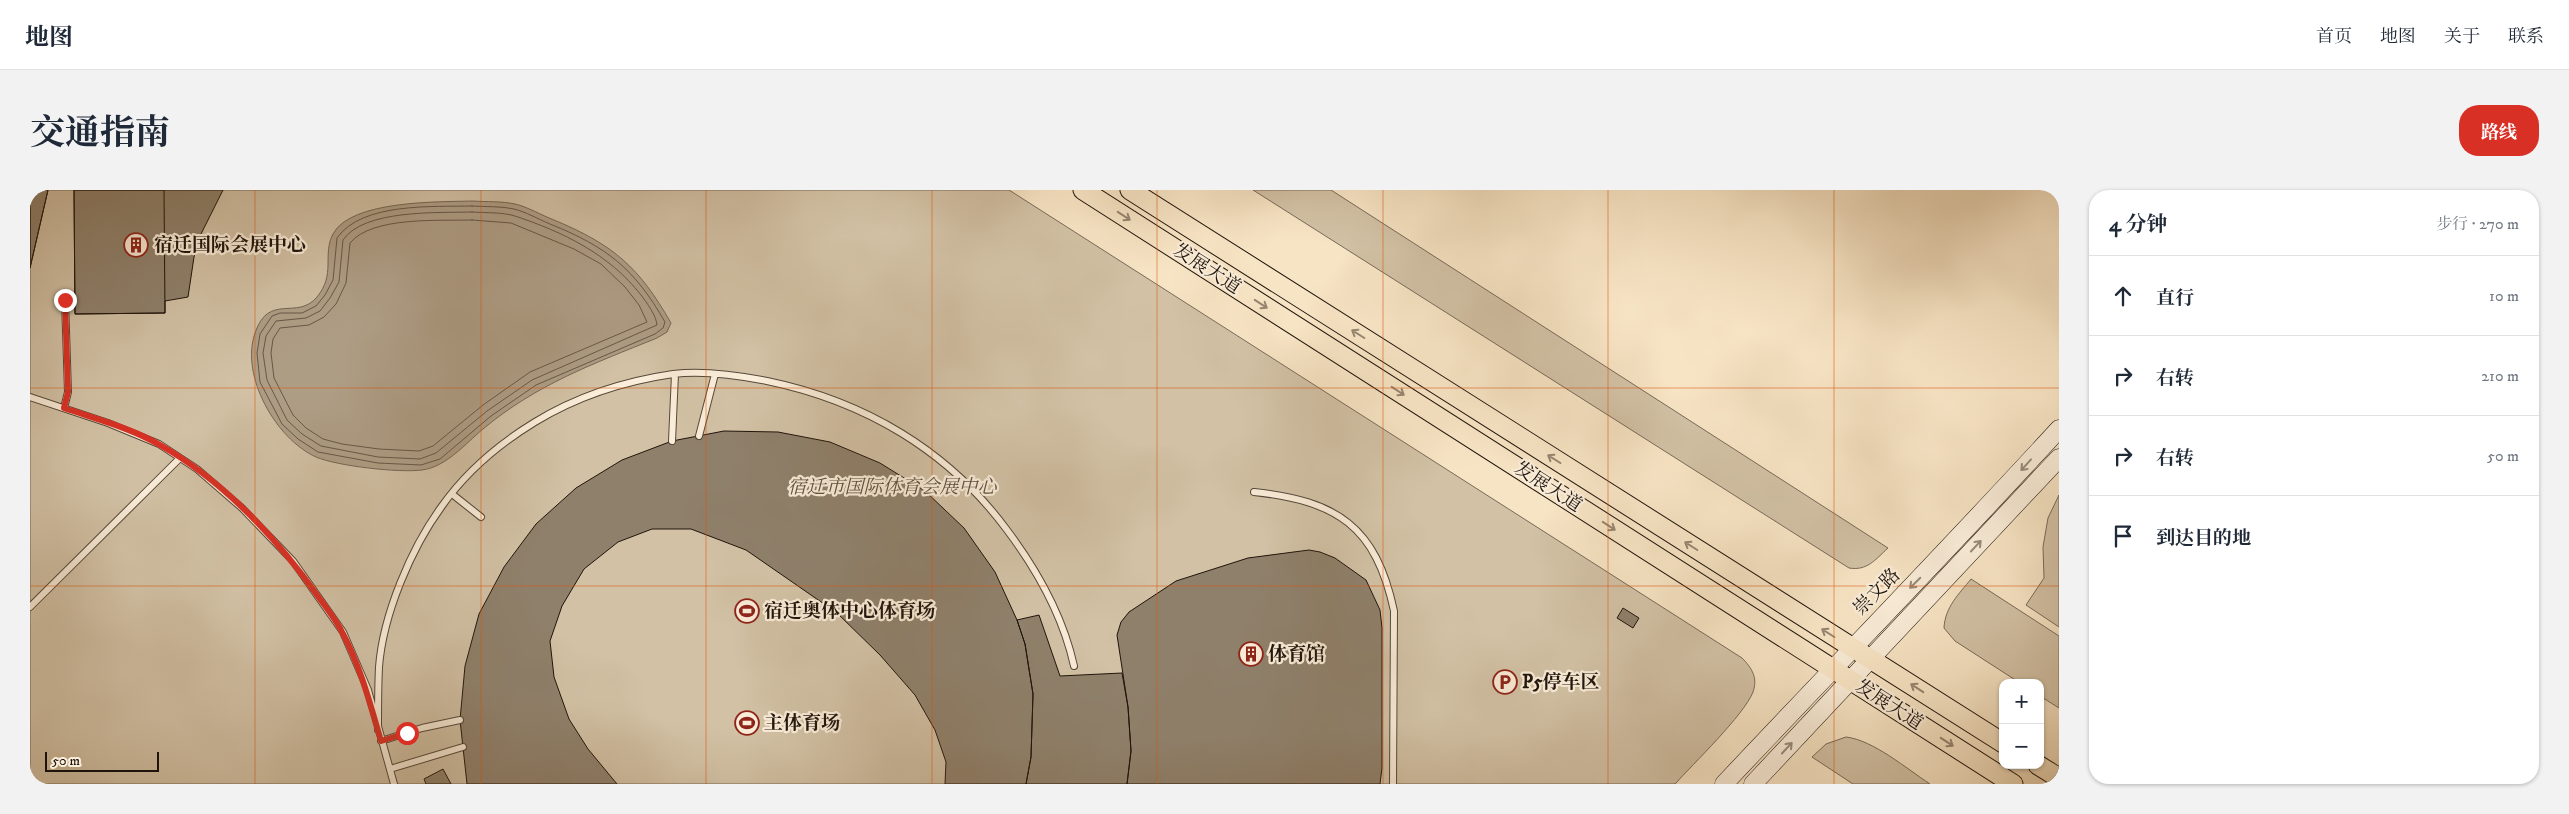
<!DOCTYPE html>
<html lang="zh">
<meta charset="utf-8">
<style>
body{margin:0;font-family:"IM FELL DW Pica","Noto Serif SC",serif;background:#f2f2f3;color:#1f2937}
.controls{position:absolute;right:15px;bottom:15px;display:grid;overflow:hidden;border-radius:10px;box-shadow:0 1px 4px #0004}
.controls button{width:45px;height:45px;display:grid;place-items:center;padding:0;border:0;border-bottom:1px solid #e0e1e3;background:#fff;color:#1f2937;font:25px sans-serif}
.scale{position:absolute;left:15px;bottom:12px;width:114px;box-sizing:border-box;padding-left:5px;border:2px solid #1f140b;border-top:0;font-size:14px;line-height:18px;white-space:nowrap;color:#1f140b;-webkit-text-stroke:4px #faedd9;paint-order:stroke}
.stop{position:absolute;width:15px;height:15px;margin:-11px;border:4px solid #d93025;border-radius:50%;background:#fff}
.stop.end{background:#d93025;border-color:#fff;box-shadow:0 1px 5px #0008}
.list{margin:0;padding:0;list-style:none}
h2{display:flex;justify-content:space-between;align-items:center;height:65px;margin:0;padding:0 20px;font-size:21px}
h2 small{font-size:16px;font-weight:400;color:#747a83}
.list li{display:grid;grid-template-columns:32px 1fr auto;gap:15px;align-items:center;box-sizing:border-box;height:80px;padding:0 20px;border-top:1px solid #e0e1e3}
.list b{display:block;font-size:19px;white-space:nowrap}
.list em{font-size:16px;font-style:normal;color:#747a83}
.icon{flex:none;width:28px;height:28px;fill:none;stroke:currentColor;stroke-width:2;stroke-linecap:round;stroke-linejoin:round}
.map{position:relative;flex:none;width:2029px;height:594px;overflow:hidden;border-radius:20px}
header{display:flex;align-items:center;gap:30px;box-sizing:border-box;height:70px;padding:0 25px;background:#fff;border-bottom:1px solid #e0e1e3}
header strong{font-size:24px}
nav{display:flex;gap:28px;margin-inline-start:auto;font-size:18px}
.intro{display:flex;align-items:center;justify-content:space-between;box-sizing:border-box;height:120px;padding:0 30px}
h1{margin:0;font-size:35px}
.button{padding:12px 22px;border-radius:20px;background:#d93025;color:#fff;font-size:18px;font-weight:700}
main{display:flex;gap:30px;padding:0 30px}
aside{flex:1;background:#fff;border-radius:20px;box-shadow:0 1px 4px #0004}
.map>svg:first-child{display:block}
</style>
<header>
<strong>地图</strong>
<nav><a>首页</a><a>地图</a><a>关于</a><a>联系</a></nav>
</header>
<div class="intro"><h1>交通指南</h1><a class="button">路线</a></div>
<main>
<div class="map">
<svg width="2029" height="594" viewBox="0 0 2029 594">
<rect width="100%" height="100%" fill="#f7e4c4"/>
<filter id="stains"><feTurbulence type="fractalNoise" baseFrequency=".004" numOctaves="4"/><feColorMatrix values="0 0 0 0 .2 0 0 0 0 .09 0 0 0 0 .02 0 0 0 .5 -.17"/></filter>
<radialGradient id="worn" r=".72"><stop offset=".6" stop-color="#630" stop-opacity="0"/><stop offset="1" stop-color="#630" stop-opacity=".3"/></radialGradient>
<!-- green -->
<path fill="#d2c1a5" stroke="#786a58" d="M 0,0 L 979,0 L 1712,468 C 1722,478 1728,488 1723,502 C 1714,525 1663,574 1645,594 L 0,594 Z
M 1223,0 L 1301,0 L 1858,358 C 1845,370 1837,381 1819,378 Z
M 2029,305 L 2029,437 L 1996,415 L 2014,388 L 2013,357 L 2018,328 Z
M 1941,389 L 2029,446 L 2029,518 L 2010,506 L 2010,493 L 1990,493 L 1925,451 L 1914,438 C 1915,417 1929,404 1941,389 Z
M 1816,547 C 1843,550 1877,579 1900,594 L 1823,594 L 1782,567 L 1796,554 Z"/>
<!-- water -->
<path fill="#ae9d85" stroke="#756654" d="M 443,11 C 456,12 471,11 485,14 C 498,17 511,25 524,30 C 584,55 609,77 641,133 L 637,142 L 627,148 C 563,174 507,194 453,239 C 435,254 416,277 392,280 C 369,283 307,276 286,267 C 246,249 210,186 225,143 C 239,102 267,131 287,107 C 306,84 292,65 303,44 C 321,10 409,12 443,11 Z"/>
<g fill="none" stroke-linecap="round" stroke-linejoin="round">
<!-- shore -->
<path stroke="#665848" stroke-width="1" d="M 442,16 C 456,17 471,16 484,19 C 496,22 508,29 520,34 C 577,57 604,78 635,132 L 633,138 L 625,144 L 506,195 L 461,226 L 410,269 L 391,275 L 348,273 L 288,262 L 268,249 L 252,234 L 230,192 L 227,163 L 230,144 L 242,126 L 250,123 L 272,123 L 286,116 L 295,105 L 303,90 L 307,48 C 332,12 404,17 442,16 Z
M 442,22 C 456,23 472,22 485,26 C 533,42 579,64 611,105 C 617,113 626,125 627,135 L 502,190 L 457,221 L 406,263 L 390,269 L 348,267 L 291,256 L 272,244 L 257,230 L 237,190 L 233,163 L 236,146 L 246,131 L 276,128 L 290,121 L 300,108 L 309,92 L 313,50 C 334,19 409,23 442,22 Z
M 442,30 L 481,33 L 544,59 L 571,74 L 595,97 L 609,115 L 617,132 L 500,182 L 453,215 L 403,256 L 389,261 L 349,259 L 312,254 L 293,249 L 276,238 L 263,225 L 244,188 L 241,163 L 243,149 L 250,138 L 279,135 L 294,127 L 306,114 L 316,93 L 320,53 C 342,26 410,31 442,30 Z"/>
</g>
<!-- building -->
<path fill="#8f806b" stroke="#1f140b" d="M 0,0 L 18,0 L 0,78 Z
M 0,0 L 18,0 L 0,78 Z
M 44,0 L 193,0 L 171,44 L 164,67 L 158,107 L 135,111 L 135,123 L 45,124 Z
M 44,0 L 134,0 L 135,123 L 45,124 Z
M 694,241 L 748,242 L 800,252 L 850,273 L 895,301 L 934,338 L 965,382 L 987,430 L 995,454 L 1003,504 L 1001,567 L 996,594 L 915,594 L 916,572 L 905,540 L 885,505 L 850,465 L 807,423 L 716,360 L 661,339 L 622,339 L 588,352 L 554,379 L 532,416 L 520,451 L 524,487 L 539,529 L 558,559 L 587,594 L 437,594 L 430,530 L 435,476 L 449,424 L 474,377 L 506,334 L 546,298 L 592,270 L 642,251 Z
M 1279,360 L 1290,362 L 1305,368 L 1336,390 L 1350,420 L 1352,438 L 1352,578 L 1350,594 L 1097,594 L 1101,561 L 1098,517 L 1087,445 L 1091,432 L 1099,422 L 1146,391 L 1218,368 Z
M 1593,418 L 1609,428 L 1603,438 L 1587,428 Z
M 1009,425 L 1030,486 L 1092,483 L 1098,517 L 1101,561 L 1097,594 L 996,594 L 1001,567 L 1003,504 L 995,454 L 987,430 Z
M 413,579 L 421,594 L 396,594 L 394,589 Z"/>
<g fill="none" stroke-linecap="round" stroke-linejoin="round">
<!-- lane casing -->
<g stroke="#554839" stroke-width="8">
<path id="lane" d="M 0,207 L 78,233 L 129,254 L 167,279 L 212,318 L 263,371 L 313,442 L 338,500 L 364,594
M 34,218 L 38,202 L 35,110
M 669,246 L 685,184
M 642,251 L 645,184
M 1224,302 C 1307,311 1346,336 1364,421 L 1363,594
M 422,304 L 451,327
M 0,417 L 150,268
M 348,540 C 348,519 348,498 349,477 C 353,425 381,358 412,316 C 436,282 469,254 505,232 C 546,207 595,191 643,184 C 674,180 707,185 737,191 C 834,211 918,260 977,340 C 1007,380 1033,426 1044,476
M 351,551 L 392,538 L 430,530
M 360,579 L 433,557"/>
</g>
<!-- secondary casing -->
<g stroke="#1f140b" stroke-width="19">
<path id="secondary" d="M 1694,594 C 1806,475 1919,359 2029,239
M 1723,594 L 2029,268"/>
</g>
<!-- primary casing -->
<g stroke="#1f140b" stroke-width="21">
<path id="primary" d="M 1053,0 L 1983,594
M 1100,0 L 1973,553
M 2008,575 L 2029,588"/>
</g>
<!-- lane -->
<use href="#lane" stroke="#faedd9" stroke-width="6"/>
<!-- secondary -->
<use href="#secondary" stroke="#faedd9" stroke-width="18"/>
<!-- primary -->
<use href="#primary" stroke="#f7e4c4" stroke-width="19"/>
</g>
<!-- one-way arrows -->
<defs><path id="oneway-shaft" d="M-6 0H5M1.5-3L5.5 0L1.5 3" fill="none" stroke-width="1.6" stroke-linecap="round" stroke-linejoin="round" transform="scale(1.25)"/></defs>
<g stroke="#968671">
<use href="#oneway-shaft" transform="translate(1094 26) rotate(33)"/>
<use href="#oneway-shaft" transform="translate(1231 114) rotate(33)"/>
<use href="#oneway-shaft" transform="translate(1328 144) rotate(-148)"/>
<use href="#oneway-shaft" transform="translate(1368 201) rotate(33)"/>
<use href="#oneway-shaft" transform="translate(1524 269) rotate(-148)"/>
<use href="#oneway-shaft" transform="translate(1579 336) rotate(33)"/>
<use href="#oneway-shaft" transform="translate(1661 356) rotate(-148)"/>
<use href="#oneway-shaft" transform="translate(1798 443) rotate(-148)"/>
<use href="#oneway-shaft" transform="translate(1887 498) rotate(-147)"/>
<use href="#oneway-shaft" transform="translate(1917 552) rotate(33)"/>
</g>
<g stroke="#978b7c">
<use href="#oneway-shaft" transform="translate(1996 275) rotate(132)"/>
<use href="#oneway-shaft" transform="translate(1946 356) rotate(-47)"/>
<use href="#oneway-shaft" transform="translate(1885 393) rotate(135)"/>
<use href="#oneway-shaft" transform="translate(1757 558) rotate(-47)"/>
</g>
<g fill="none" stroke-linecap="round" stroke-linejoin="round">
<!-- route -->
<path stroke="#d93025" stroke-width="6" d="M 35,110 L 38,202 L 34,218 C 66,229 101,238 130,255 C 194,291 248,350 290,409 C 298,420 307,431 313,444 C 331,478 340,514 351,551 L 377,543"/>
</g>
<!-- grid -->
<path fill="none" stroke="#de560c" stroke-width="1" stroke-opacity="0.55" d="M 225,0 L 225,594M 451,0 L 451,594M 676,0 L 676,594M 902,0 L 902,594M 1127,0 L 1127,594M 1353,0 L 1353,594M 1578,0 L 1578,594M 1804,0 L 1804,594M 0,198 L 2029,198M 0,396 L 2029,396"/>
<!-- icons -->
<defs>
<g id="building-ring" transform="scale(1.25)"><circle r="9.5" fill="#faedd9" stroke="#8f2418" stroke-width="1.5"/><path d="M-4-6H4V6H1V3H-1V6H-4ZM-2.5-4.3h1.7v1.8h-1.7ZM.8-4.3h1.7v1.8H.8ZM-2.5-1h1.7V.8h-1.7ZM.8-1h1.7V.8H.8Z" fill="#8f2418"/></g>
<g id="stadium-ring" transform="scale(1.25)"><circle r="9.5" fill="#faedd9" stroke="#8f2418" stroke-width="1.5"/><path d="M0-5a6.5 5 0 1 0 0 10a6.5 5 0 1 0 0-10ZM-3.5-1.8h7v3.6h-7Z" fill="#8f2418"/></g>
<g id="parking-ring" transform="scale(1.25)"><circle r="9.5" fill="#faedd9" stroke="#8f2418" stroke-width="1.5"/><path d="M-3.5-5.5H1a3.5 3.5 0 0 1 0 7H-1V5.5H-3.5ZM-1-3.4V-.6H.8a1.4 1.4 0 0 0 0-2.8Z" fill="#8f2418"/></g>
</defs>
<g fill-rule="evenodd">
<use href="#building-ring" x="106" y="55"/>
<use href="#stadium-ring" x="717" y="421"/>
<use href="#building-ring" x="1221" y="464"/>
<use href="#parking-ring" x="1475" y="492"/>
<use href="#stadium-ring" x="717" y="533"/>
</g>
<g text-anchor="middle" dominant-baseline="central" stroke-width="4.5" stroke-linejoin="round" paint-order="stroke">
<!-- poi labels -->
<g font-size="19" font-weight="bold" fill="#1f140b" stroke="#faedd9" text-anchor="start">
<text x="124" y="55">宿迁国际会展中心</text>
<text x="734" y="421">宿迁奥体中心体育场</text>
<text x="1238" y="464">体育馆</text>
<text x="1492" y="492">P5停车区</text>
<text x="734" y="533">主体育场</text>
</g>
<!-- street labels -->
<g font-size="19" fill="#1f140b" stroke="#faedd9">
<text transform="translate(1177 79) rotate(33)">发展大道</text>
<text transform="translate(1518 297) rotate(33)">发展大道</text>
<text transform="translate(1847 402) rotate(-45)">崇文路</text>
<text transform="translate(1859 515) rotate(33)">发展大道</text>
</g>
<!-- park labels -->
<g font-size="19" font-style="italic" fill="#5e5141" stroke="#faedd9">
<text x="862" y="297">宿迁市国际体育会展中心</text>
</g>
</g>
<rect width="100%" height="100%" filter="url(#stains)"/>
<rect width="100%" height="100%" fill="url(#worn)"/>
</svg>
<div class="controls">
<button>+</button>
<button>−</button>
</div>
<div class="scale">50 m</div>
<div class="stop" style="left:377px;top:543px"></div>
<div class="stop end" style="left:35px;top:110px"></div>
</div>
<aside>
<h2>4 分钟<small>步行 · 270 m</small></h2>
<ul class="list">
<li><svg class="icon" aria-label="ahead" viewBox="0 0 24 24"><path d="M12 20V5M6 11l6-6 6 6"/></svg><div><b>直行</b></div><em>10 m</em></li>
<li><svg class="icon" aria-label="right" viewBox="0 0 24 24"><path d="M7 20v-9h11M14 6l5 5-5 5"/></svg><div><b>右转</b></div><em>210 m</em></li>
<li><svg class="icon" aria-label="right" viewBox="0 0 24 24"><path d="M7 20v-9h11M14 6l5 5-5 5"/></svg><div><b>右转</b></div><em>50 m</em></li>
<li><svg class="icon" aria-label="arrive" viewBox="0 0 24 24"><path d="M6 21V4h12l-3 4 3 4H6"/></svg><div><b>到达目的地</b></div></li>
</ul>
</aside>
</main>
